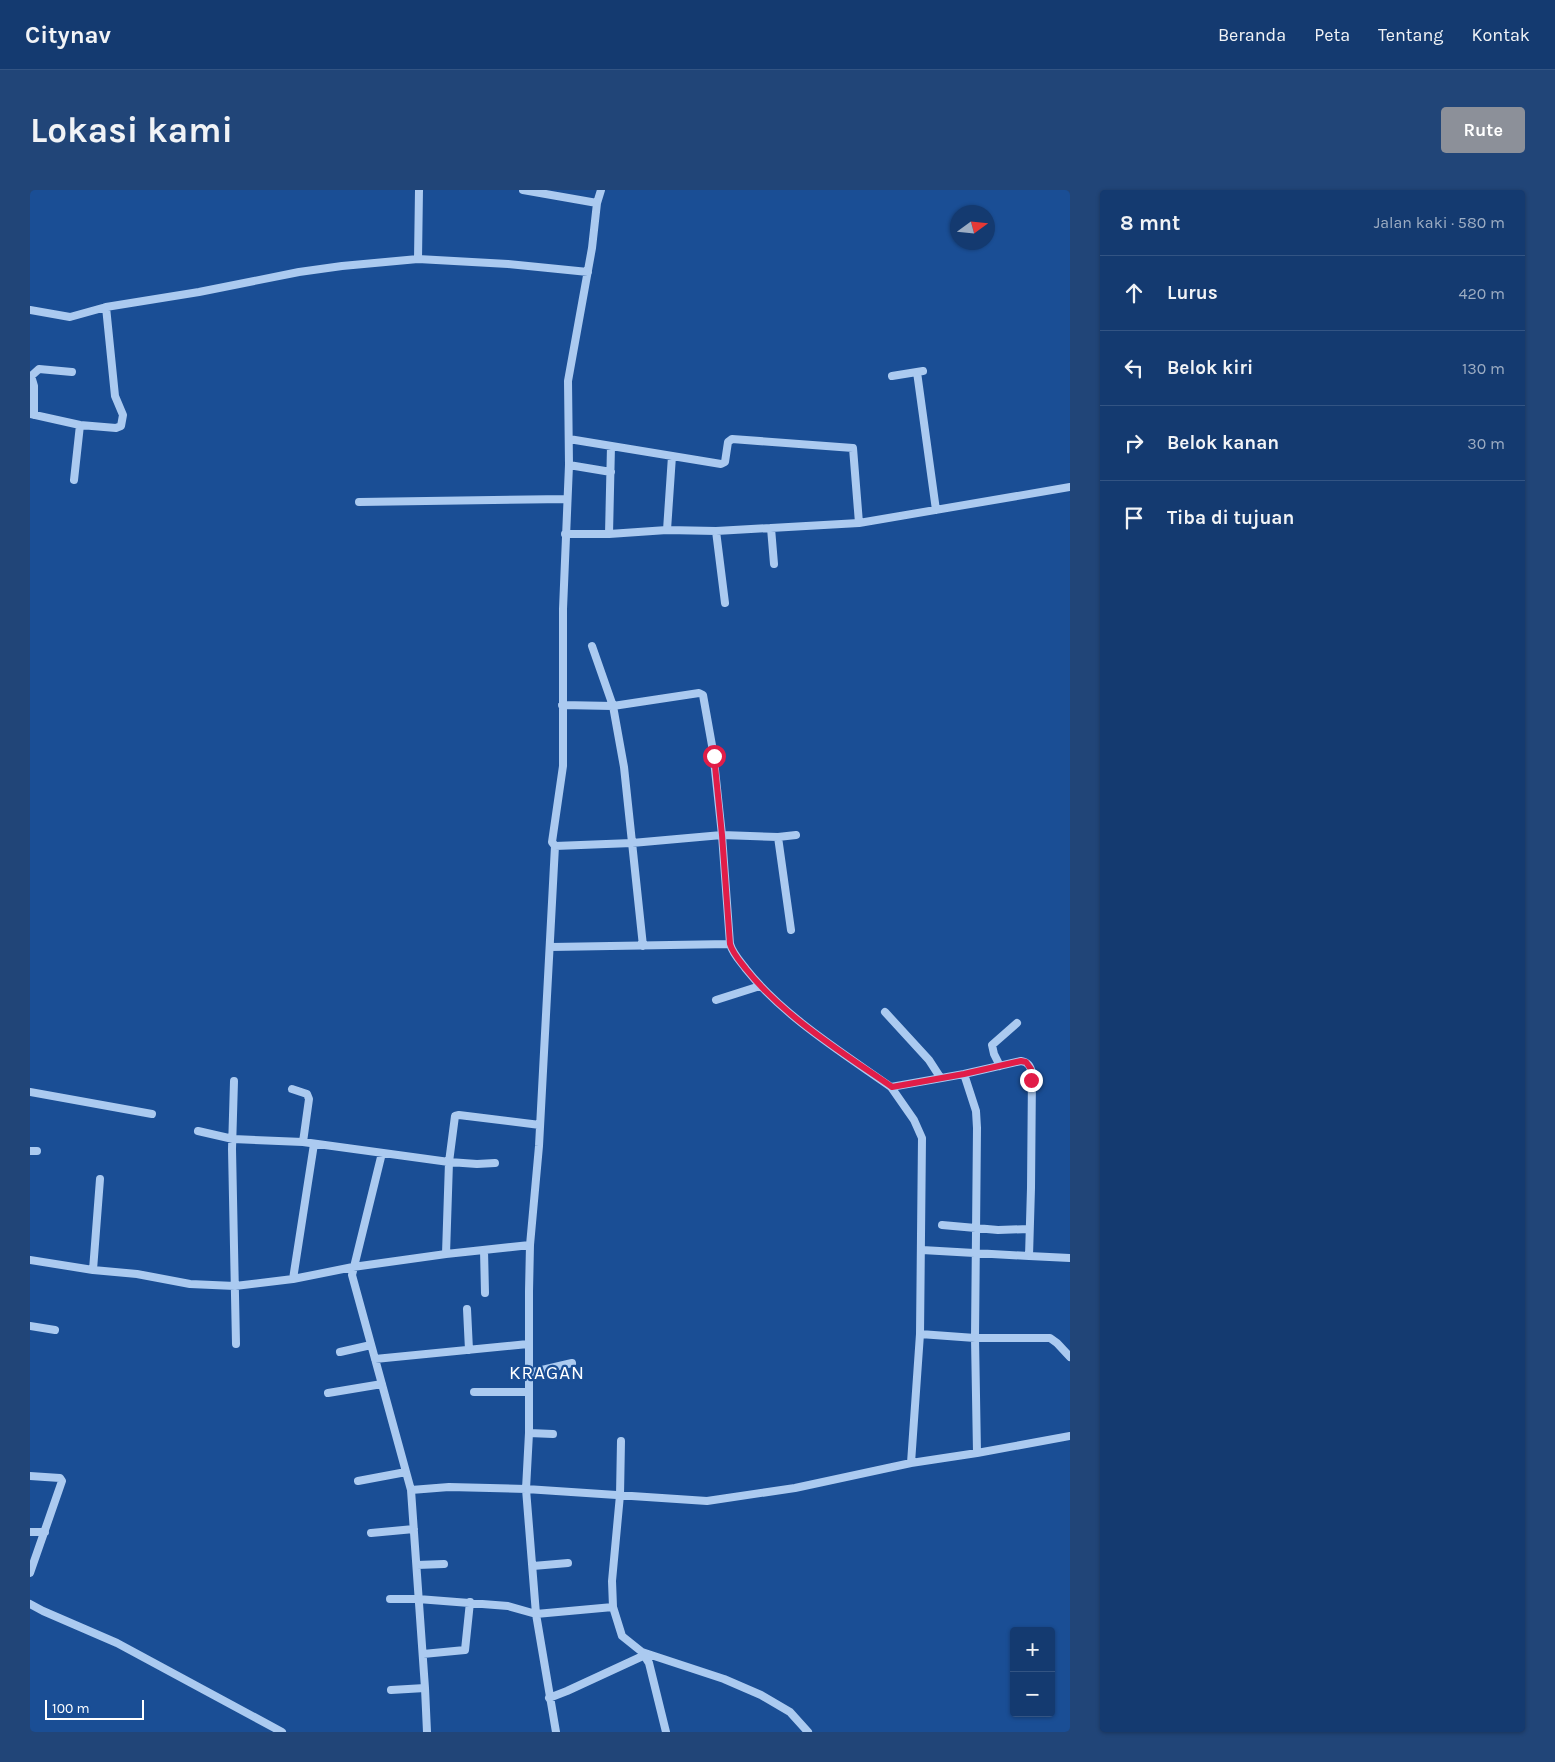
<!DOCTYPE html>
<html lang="id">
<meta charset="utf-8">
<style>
body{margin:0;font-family:Karla,sans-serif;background:#214578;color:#f1f3f6}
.controls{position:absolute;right:15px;bottom:15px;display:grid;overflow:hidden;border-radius:5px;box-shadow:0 1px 4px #0004}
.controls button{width:45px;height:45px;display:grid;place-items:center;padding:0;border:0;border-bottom:1px solid #335483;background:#143a70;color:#f1f3f6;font:25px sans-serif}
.compass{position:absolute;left:920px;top:15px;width:45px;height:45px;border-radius:50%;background:#143a70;box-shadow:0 1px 4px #0004;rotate:75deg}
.scale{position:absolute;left:15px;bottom:12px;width:99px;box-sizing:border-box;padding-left:5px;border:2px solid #fff;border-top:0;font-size:14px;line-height:18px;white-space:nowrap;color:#fff;-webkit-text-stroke:4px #1a4e95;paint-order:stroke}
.stop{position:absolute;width:15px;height:15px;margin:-11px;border:4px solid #e11d48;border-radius:50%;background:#fff}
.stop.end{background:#e11d48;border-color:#fff;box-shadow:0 1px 5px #0008}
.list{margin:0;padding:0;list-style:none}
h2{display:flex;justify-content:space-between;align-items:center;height:65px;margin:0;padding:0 20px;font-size:21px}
h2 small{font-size:16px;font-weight:400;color:#9dadc3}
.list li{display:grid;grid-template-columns:32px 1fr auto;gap:15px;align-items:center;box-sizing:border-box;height:75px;padding:0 20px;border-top:1px solid #335483}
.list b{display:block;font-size:19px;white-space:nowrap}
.list em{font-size:16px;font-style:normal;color:#9dadc3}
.icon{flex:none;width:28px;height:28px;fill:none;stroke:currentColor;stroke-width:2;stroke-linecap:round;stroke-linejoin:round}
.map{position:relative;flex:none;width:1040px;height:1542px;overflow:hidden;border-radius:5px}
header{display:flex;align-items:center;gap:30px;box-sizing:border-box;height:70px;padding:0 25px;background:#143a70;border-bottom:1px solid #335483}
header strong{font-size:24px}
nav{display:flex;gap:28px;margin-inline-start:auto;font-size:18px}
.intro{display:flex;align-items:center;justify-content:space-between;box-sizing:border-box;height:120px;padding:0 30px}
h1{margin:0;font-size:35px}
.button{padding:12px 22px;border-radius:5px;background:#8c9099;color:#fff;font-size:18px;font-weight:700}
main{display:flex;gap:30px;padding:0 30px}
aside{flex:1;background:#143a70;border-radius:5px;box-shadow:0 1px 4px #0004}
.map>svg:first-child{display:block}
</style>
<header>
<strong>Citynav</strong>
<nav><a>Beranda</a><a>Peta</a><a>Tentang</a><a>Kontak</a></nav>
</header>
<div class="intro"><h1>Lokasi kami</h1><a class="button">Rute</a></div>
<main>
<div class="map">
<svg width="1040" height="1542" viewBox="0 0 1040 1542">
<rect width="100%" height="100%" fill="#1a4e95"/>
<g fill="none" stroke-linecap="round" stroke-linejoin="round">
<!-- minor -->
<path stroke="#abcaf0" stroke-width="8" d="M 493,0 L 567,13
M 388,69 L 389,0
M 0,120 L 40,127 L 76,117 L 169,102 L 269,82 L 312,76 L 388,69 L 478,74 L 558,82
M 887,182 L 906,320
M 1,186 L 4,196 L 4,225
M 862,186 L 893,181
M 0,187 L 9,179 L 42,182
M 0,224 L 50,235 L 86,238 L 91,236 L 93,225 L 85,206 L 76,117
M 539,249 L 691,274 L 695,272 L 698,252 L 702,249 L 823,258 L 829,333
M 539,275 L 581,282
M 44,290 L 50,235
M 329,312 L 537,309
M 741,338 L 744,374
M 637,340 L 642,266
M 686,341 L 695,413
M 535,344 L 579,344 L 637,340 L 686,341 L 829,333 L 1040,297
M 579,344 L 581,256
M 562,456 L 583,516 L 594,577 L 613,756
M 532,515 L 583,516 L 669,503 L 673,505 L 683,561 L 692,645 L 700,754 C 703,764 710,771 716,779 C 753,826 813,863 861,897 L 934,884 L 991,871 C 998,872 1001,876 1002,884 L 1001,998 L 999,1066 L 892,1060
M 748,647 L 761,740
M 525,656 L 602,653 L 692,645 L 748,647 L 766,645
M 521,757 L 700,754
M 686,810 L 730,796
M 855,822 L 899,870 L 910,887
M 970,876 L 964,864 L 962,855 L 987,833
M 934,884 L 946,921 L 947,938 L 945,1148 L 947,1263
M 204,891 L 202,959 L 206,1154
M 861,897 L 884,930 L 892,948 L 890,1144 L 881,1273
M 262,899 L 277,904 L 279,909 L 273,952
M 0,902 L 122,924
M 168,941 L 203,949 L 273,952 L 419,972 L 416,1064
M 0,961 L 7,961
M 352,963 L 322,1085 L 381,1300 L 395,1498 L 397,1542
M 465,973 L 447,974 L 419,972 L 425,926 L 429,925 L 510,935
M 912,1035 L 968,1040 L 999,1039
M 454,1060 L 455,1103
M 999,1066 L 1040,1068
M 0,1070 L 63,1080 L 107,1084 L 160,1094 L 205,1096 L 263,1089 L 323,1077 L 416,1064 L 500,1055
M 63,1080 L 70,989
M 263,1089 L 284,954
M 437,1119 L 439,1160
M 0,1136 L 25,1140
M 890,1144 L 945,1148 L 1020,1148 L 1027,1153 L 1040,1167
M 310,1162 L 341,1155
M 345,1169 L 498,1154
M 499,1183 L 542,1173
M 444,1202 L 498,1202
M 298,1203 L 352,1194
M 499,1243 L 523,1244
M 591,1251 L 590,1305 L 582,1391 L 583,1417 L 592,1446 L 612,1462 L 619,1473 L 636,1542
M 0,1286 L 30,1288 L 32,1291 L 0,1383
M 328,1291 L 376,1282
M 381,1300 L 419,1297 L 496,1299 L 677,1311 L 765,1298 L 881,1273 L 947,1263 L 1040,1246
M 0,1342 L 15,1342
M 341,1343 L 384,1339
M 387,1375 L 414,1374
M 503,1376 L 538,1373
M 360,1409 L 388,1409 L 478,1416 L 506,1424 L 583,1417
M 0,1414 L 13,1421 L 87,1453 L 252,1542
M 612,1462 L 694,1489 L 731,1505 L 760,1522 L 778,1542
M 393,1464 L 435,1460 L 440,1412
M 361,1500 L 395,1498
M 519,1508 L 537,1501 L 615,1465
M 526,1542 L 506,1424 L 496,1299 L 499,1243 L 499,1101 L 500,1055 L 509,956 L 525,656 L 522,652 L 533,576 L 533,419 L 539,275 L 538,191 L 562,58 L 567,13 L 571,0"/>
</g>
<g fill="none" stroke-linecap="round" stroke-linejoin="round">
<!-- route -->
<path stroke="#e11d48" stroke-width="6" d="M 684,566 L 692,645 L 700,754 C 703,764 710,771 716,779 C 753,826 813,863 862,897 L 934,884 L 991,871 L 996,872 L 1001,879 L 1001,890"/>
</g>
<g text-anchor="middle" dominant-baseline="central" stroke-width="4.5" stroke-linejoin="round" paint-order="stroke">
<!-- quarter labels -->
<g font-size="19" letter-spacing="1" fill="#fff" stroke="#1a4e95">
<text x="517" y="1183">KRAGAN</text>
</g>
</g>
</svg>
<div class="controls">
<button>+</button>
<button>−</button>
</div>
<svg class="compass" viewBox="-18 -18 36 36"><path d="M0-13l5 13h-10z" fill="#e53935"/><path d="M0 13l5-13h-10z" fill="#9dadc3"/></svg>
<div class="scale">100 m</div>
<div class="stop" style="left:684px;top:566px"></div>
<div class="stop end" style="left:1001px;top:890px"></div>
</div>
<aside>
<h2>8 mnt<small>Jalan kaki · 580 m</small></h2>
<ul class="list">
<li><svg class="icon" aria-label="ahead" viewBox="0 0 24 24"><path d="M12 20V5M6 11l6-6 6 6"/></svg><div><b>Lurus</b></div><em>420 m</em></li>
<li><svg class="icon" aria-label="left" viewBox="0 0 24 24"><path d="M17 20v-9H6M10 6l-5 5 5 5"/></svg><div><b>Belok kiri</b></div><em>130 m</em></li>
<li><svg class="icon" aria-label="right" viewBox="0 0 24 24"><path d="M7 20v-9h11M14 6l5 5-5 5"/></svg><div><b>Belok kanan</b></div><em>30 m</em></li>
<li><svg class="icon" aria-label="arrive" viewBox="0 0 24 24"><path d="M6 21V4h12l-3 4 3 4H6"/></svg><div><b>Tiba di tujuan</b></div></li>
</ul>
</aside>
</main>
